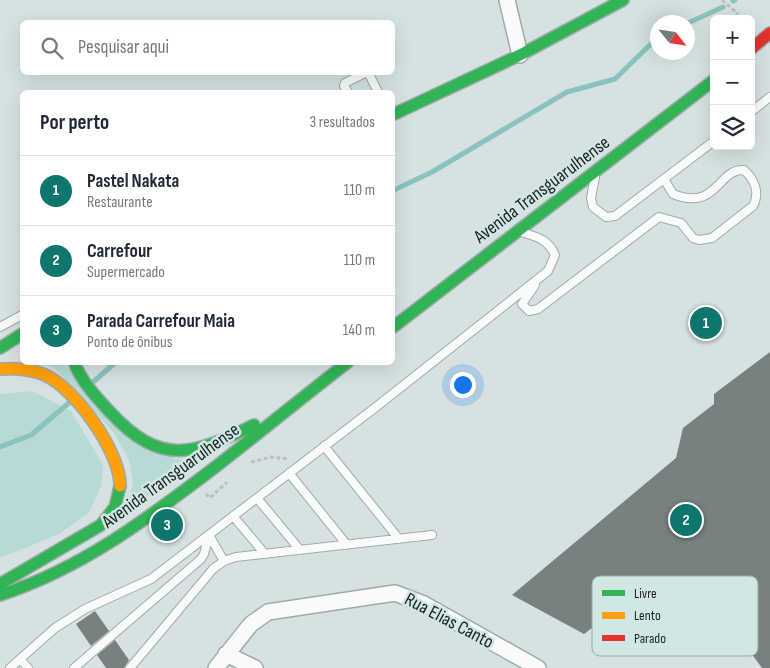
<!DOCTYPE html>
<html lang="pt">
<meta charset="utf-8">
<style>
body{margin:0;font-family:"Sofia Sans Condensed",sans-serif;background:#f2f2f3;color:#1f2937}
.controls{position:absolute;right:15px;top:15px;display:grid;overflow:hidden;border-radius:8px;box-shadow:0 5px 20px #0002}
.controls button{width:45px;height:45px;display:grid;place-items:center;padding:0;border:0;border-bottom:1px solid #e0e1e3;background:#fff;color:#1f2937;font:25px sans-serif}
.compass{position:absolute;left:650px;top:15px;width:45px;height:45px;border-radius:50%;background:#fff;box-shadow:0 5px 20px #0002;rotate:120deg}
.you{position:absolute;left:462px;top:384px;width:18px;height:18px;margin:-12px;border:4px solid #fff;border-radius:50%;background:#1a73e8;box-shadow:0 0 0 8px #1a73e833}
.badge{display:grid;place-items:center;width:32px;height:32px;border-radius:50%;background:#0f766e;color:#fff;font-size:16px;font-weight:700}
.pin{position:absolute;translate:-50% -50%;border:2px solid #fff;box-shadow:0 1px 5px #0006}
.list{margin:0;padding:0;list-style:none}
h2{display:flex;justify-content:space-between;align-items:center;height:65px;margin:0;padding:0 20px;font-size:21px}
h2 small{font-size:16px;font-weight:400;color:#747a83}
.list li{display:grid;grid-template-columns:32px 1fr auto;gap:15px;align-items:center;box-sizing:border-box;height:70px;padding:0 20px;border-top:1px solid #e0e1e3}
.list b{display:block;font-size:19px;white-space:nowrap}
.list p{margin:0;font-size:16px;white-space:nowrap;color:#747a83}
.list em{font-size:16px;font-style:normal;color:#747a83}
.icon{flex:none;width:28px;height:28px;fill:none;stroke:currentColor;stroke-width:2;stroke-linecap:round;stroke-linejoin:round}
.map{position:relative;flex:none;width:770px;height:668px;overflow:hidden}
.search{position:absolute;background:#fff;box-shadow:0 5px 20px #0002;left:20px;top:20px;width:375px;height:55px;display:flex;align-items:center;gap:12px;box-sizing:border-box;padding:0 18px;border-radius:8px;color:#747a83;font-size:19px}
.panel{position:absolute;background:#fff;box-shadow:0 5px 20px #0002;left:20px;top:90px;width:375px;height:275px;border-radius:8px}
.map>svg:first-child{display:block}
</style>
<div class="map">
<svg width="770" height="668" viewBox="0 0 770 668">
<rect width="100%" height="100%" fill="#d5e2e1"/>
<!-- green -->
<path fill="#b7dad7" d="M 31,363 L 64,363 L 139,445 L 189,463 L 123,517 L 133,483 L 129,460 L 114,433 L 54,367 Z
M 32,391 L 71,411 L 103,465 L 101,486 L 89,513 L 57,535 L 0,558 L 0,394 Z"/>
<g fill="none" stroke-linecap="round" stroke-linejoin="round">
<!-- stream -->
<path stroke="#89c2be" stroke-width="5" d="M 733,1 L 735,0
M 688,23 L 723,7
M 392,191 L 432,172 L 567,92 L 615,79 L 658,37
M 92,383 L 116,362
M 0,447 L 31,435 L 70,402"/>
</g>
<!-- building -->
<path fill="#778180" d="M 770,352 L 770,668 L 762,668 L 712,600 L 684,619 L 652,582 L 584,634 L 512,595 L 676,458 L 683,428 L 714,404 L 714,394 Z
M 95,611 L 109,631 L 91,646 L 76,624 Z
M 115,640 L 129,660 L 124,668 L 106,668 L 97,655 Z"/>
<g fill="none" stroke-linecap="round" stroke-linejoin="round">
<!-- lane casing -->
<g stroke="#a0aaa9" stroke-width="10">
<path id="lane" d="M 368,72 L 378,92
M 348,92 L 344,86 L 345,83 L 367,72
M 751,112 L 770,97
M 595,177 L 591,198 L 593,207 L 606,217 L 615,216 L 714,141
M 535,285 L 522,304 L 529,311 L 538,309 L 659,217 L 681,223 L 693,238 L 699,240 L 712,238 L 753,206 C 760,193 755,180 744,170 C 718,168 717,212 673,194 L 664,179
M 0,327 L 22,315
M 324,446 L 399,539
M 289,473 L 347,545
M 257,498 L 300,550
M 233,516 L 265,554
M 20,659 L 28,668
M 10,668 L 55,628 L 85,609 L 151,579 L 376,407 L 548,271 L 555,255 C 548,239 537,237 521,232
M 74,668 L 201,559 L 204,554 L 209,535 L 224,561
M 130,668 L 213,569 L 224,561 L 236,557 L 432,535"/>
</g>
<!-- street casing -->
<g stroke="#a0aaa9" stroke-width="18">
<path id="street" d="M 507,0 L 520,55
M 226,654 L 255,668
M 216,668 L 251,624 L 268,612 L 395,593 L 424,604 L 538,668"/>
</g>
<!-- fast casing -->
<g stroke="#a0aaa9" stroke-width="14">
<path id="fast" d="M 392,115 L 520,55 L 623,0
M 392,328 L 714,80
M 0,348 L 22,334
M 74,362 C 81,381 96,397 110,412 C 161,467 193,455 254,425
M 0,584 L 101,525 L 115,507 L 120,486
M 0,595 C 81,569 147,519 214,468 C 259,433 303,397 348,362"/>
</g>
<!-- slow casing -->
<g stroke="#a0aaa9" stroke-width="14">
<path id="slow" d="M 0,369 C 15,368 32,369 45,375 C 75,388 121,453 120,486"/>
</g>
<!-- jam casing -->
<g stroke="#a0aaa9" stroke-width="14">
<path id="jam" d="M 751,49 L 770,33"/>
</g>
<!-- path -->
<path stroke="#bbbfbf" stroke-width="3" stroke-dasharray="4 2.5" stroke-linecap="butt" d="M 722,0 L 737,13 L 736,19
M 251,462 L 271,457 L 289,459
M 206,494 L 210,498 L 227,482"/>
<!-- lane -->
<use href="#lane" stroke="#f9fbfa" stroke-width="8"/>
<!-- street -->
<use href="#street" stroke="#f9fbfa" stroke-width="15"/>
<!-- fast -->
<use href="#fast" stroke="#30b455" stroke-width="11"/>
<!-- slow -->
<use href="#slow" stroke="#ff9f0a" stroke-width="11"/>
<!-- jam -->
<use href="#jam" stroke="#e5322d" stroke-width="11"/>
</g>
<g text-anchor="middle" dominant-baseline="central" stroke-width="5" stroke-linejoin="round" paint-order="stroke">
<!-- street labels -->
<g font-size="19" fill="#192221" stroke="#d0e7e5">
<text transform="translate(542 190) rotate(-37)">Avenida Transguarulhense</text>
<text transform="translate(171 476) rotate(-36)">Avenida Transguarulhense</text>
<text transform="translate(449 621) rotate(28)">Rua Elias Canto</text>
</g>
</g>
<!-- legend -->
<rect x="592" y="576" width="166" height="80" rx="8" fill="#d0e7e5" stroke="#99acaa" stroke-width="1"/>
<rect x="602" y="590" width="23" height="6" fill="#30b455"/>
<rect x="602" y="612" width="23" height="7" fill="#ff9f0a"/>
<rect x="602" y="635" width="23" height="6" fill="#e5322d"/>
<g font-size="14" fill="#192221">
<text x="634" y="598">Livre</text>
<text x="634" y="620">Lento</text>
<text x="634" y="643">Parado</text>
</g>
</svg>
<div class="controls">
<button>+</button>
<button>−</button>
<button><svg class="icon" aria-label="layers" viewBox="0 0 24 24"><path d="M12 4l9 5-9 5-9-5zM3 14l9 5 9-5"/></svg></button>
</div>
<svg class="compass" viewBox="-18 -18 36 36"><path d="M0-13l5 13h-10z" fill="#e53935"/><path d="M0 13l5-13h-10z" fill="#747a83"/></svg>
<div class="you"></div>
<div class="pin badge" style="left:706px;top:323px">1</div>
<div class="pin badge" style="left:686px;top:520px">2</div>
<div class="pin badge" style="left:167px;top:525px">3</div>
<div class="search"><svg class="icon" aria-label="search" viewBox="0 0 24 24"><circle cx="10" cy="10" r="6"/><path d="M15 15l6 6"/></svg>Pesquisar aqui</div>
<section class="panel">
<h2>Por perto<small>3 resultados</small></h2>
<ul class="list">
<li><span class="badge">1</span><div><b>Pastel Nakata</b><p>Restaurante</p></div><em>110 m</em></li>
<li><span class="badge">2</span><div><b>Carrefour</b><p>Supermercado</p></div><em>110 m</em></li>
<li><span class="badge">3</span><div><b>Parada Carrefour Maia</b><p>Ponto de ônibus</p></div><em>140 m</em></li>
</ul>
</section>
</div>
